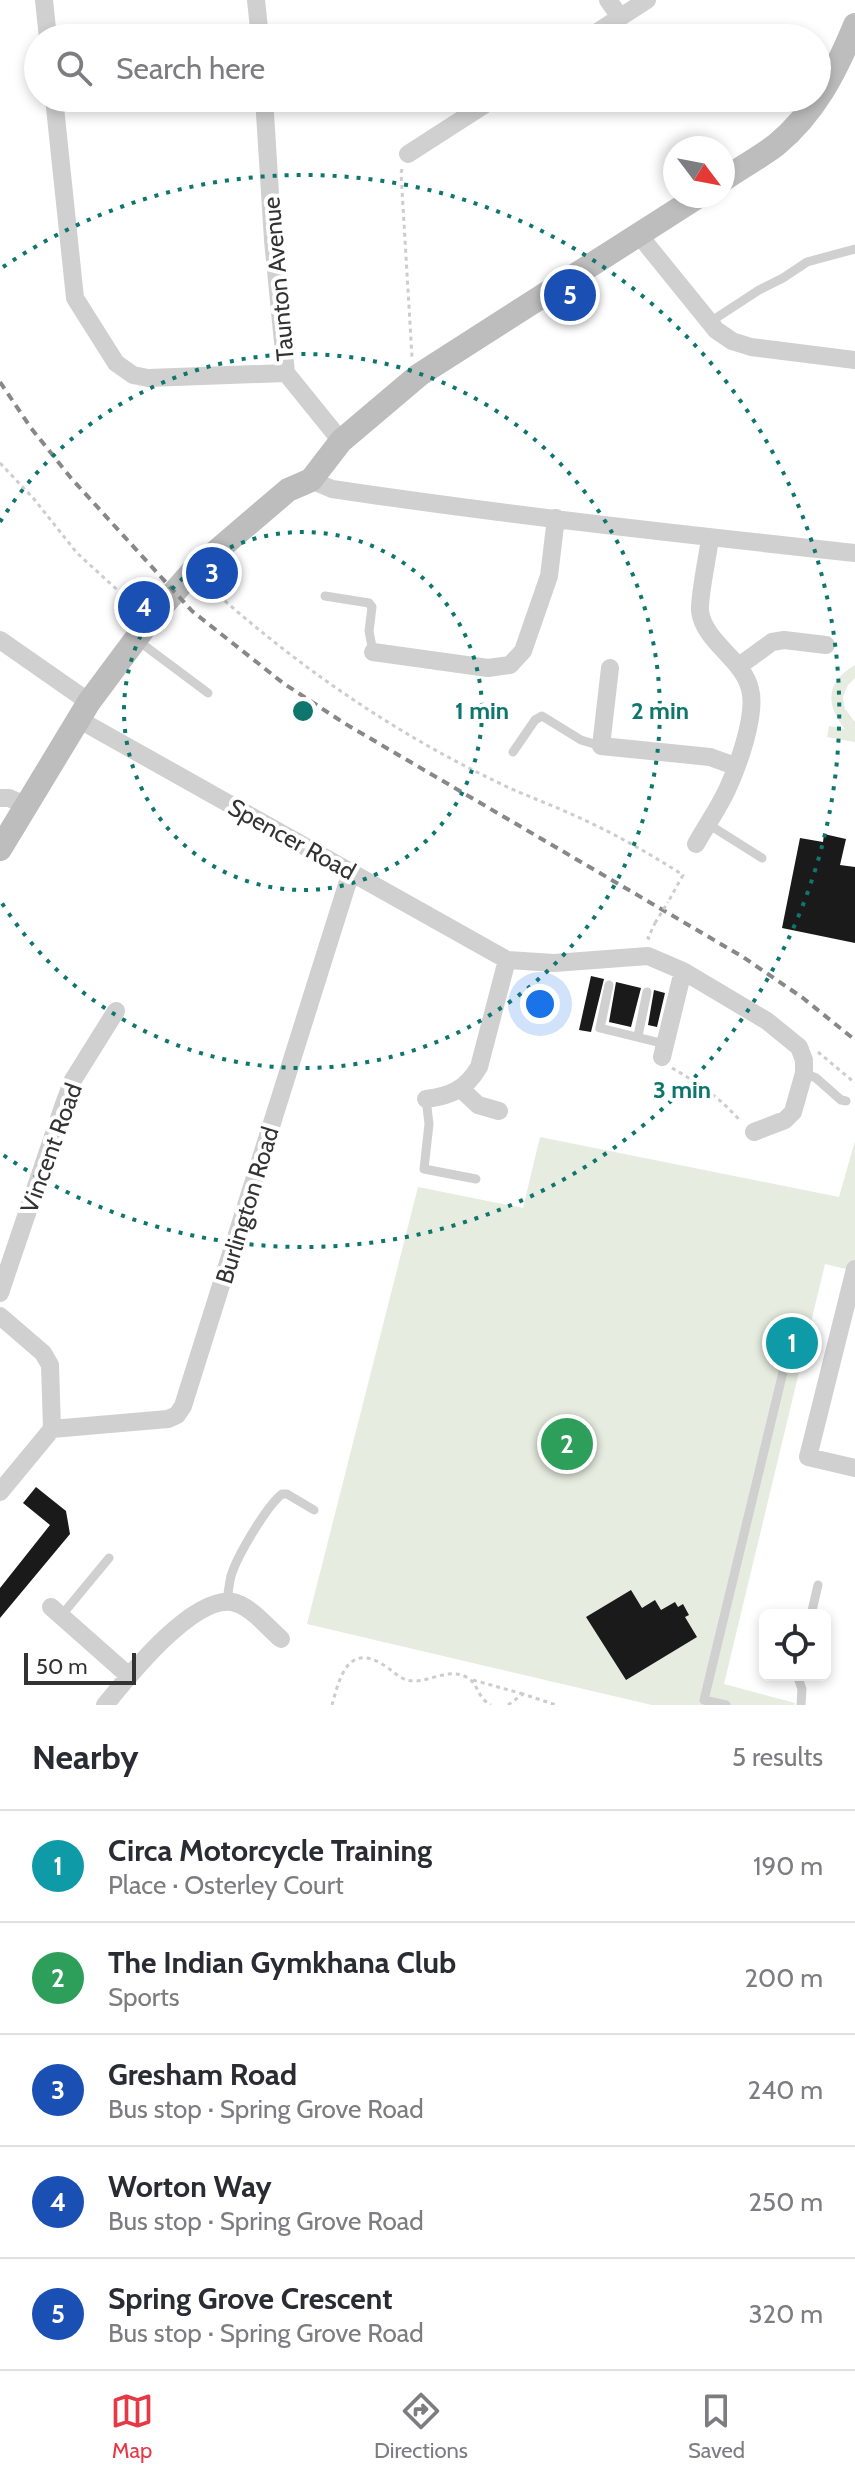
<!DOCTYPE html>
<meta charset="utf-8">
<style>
body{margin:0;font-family:Cabin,sans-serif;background:#f7f7f7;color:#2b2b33}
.controls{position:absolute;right:24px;bottom:24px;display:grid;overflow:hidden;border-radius:12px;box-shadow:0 4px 12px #0003}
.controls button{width:72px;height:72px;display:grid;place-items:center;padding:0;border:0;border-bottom:2px solid #e1e1e2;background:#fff;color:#2b2b33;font:40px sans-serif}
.compass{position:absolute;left:663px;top:136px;width:72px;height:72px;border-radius:50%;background:#fff;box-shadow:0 4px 12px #0003;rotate:122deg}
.scale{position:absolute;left:24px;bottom:20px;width:112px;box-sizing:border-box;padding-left:8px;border:4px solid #333;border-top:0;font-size:22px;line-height:28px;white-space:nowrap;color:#333;-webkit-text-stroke:6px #fff;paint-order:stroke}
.you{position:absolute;left:540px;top:1004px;width:28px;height:28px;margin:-20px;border:6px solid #fff;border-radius:50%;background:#1a73e8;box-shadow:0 0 0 12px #1a73e833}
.badge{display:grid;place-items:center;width:52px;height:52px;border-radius:50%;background:#e63946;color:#fff;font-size:26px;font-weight:700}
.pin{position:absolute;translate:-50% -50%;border:4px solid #fff;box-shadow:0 2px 8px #0006}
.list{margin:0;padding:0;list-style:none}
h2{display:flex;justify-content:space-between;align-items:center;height:104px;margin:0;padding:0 32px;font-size:34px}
h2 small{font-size:26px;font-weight:400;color:#7c7c81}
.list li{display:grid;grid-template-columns:52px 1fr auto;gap:24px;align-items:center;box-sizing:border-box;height:112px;padding:0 32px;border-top:2px solid #e1e1e2}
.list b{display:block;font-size:30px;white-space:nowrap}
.list p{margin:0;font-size:26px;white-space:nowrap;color:#7c7c81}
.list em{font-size:26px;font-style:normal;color:#7c7c81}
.icon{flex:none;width:44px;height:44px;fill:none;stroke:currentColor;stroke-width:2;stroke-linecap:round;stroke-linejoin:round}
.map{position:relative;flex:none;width:855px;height:1705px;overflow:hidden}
.search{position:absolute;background:#fff;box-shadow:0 4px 12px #0003;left:24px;right:24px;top:24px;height:88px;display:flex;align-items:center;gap:20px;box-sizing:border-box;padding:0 28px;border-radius:44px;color:#7c7c81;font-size:30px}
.sheet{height:664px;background:#fff}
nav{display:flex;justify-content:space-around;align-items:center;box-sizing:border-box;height:112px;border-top:2px solid #e1e1e2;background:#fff;font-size:22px;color:#7c7c81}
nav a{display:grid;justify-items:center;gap:4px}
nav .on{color:#e63946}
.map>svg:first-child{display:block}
</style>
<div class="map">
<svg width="855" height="1705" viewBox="0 0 855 1705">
<rect width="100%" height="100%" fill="#fff"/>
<!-- green -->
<path fill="#e6ecdf" d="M 855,665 L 855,678 L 848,685 L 843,697 L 845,709 L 855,722 L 855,742 L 827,737 L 829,726 L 845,729 C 825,704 826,682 855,665 Z
M 540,1137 L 839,1197 L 855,1141 L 855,1271 L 825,1264 L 724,1684 L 795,1703 L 794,1705 L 652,1705 L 307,1624 L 418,1187 L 523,1208 Z"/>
<!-- building -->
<path fill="#1a1a1a" d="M 824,834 L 846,839 L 840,865 L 855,867 L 855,943 L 782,928 L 800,838 L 823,842 Z
M 591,976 L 604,979 L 591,1032 L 579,1030 Z
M 616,982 L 641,988 L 631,1027 L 609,1022 Z
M 654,990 L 665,993 L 657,1027 L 648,1025 Z
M 36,1487 L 66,1511 L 70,1534 L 0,1618 L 0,1588 L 50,1525 L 23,1503 Z
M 631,1590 L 642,1608 L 655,1600 L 661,1610 L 675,1602 L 678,1607 L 683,1604 L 689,1615 L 685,1617 L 697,1637 L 626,1680 L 586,1617 Z"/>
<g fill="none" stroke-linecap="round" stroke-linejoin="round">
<!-- path -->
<path stroke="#cdcdcd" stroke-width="3" stroke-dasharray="4 4" stroke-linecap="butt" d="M 402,169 L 401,173 L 412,357
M 0,463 L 34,499 L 77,553 L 137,608
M 207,585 C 292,662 389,730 493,780 C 518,793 545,802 571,814 C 610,831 647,852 683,875 L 668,902
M 650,939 L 648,938 L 655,923
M 818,1052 L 855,1083
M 672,1068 C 698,1083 722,1099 741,1122
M 473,1680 L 523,1694
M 332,1705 C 339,1680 347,1643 382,1664 C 393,1670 400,1681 414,1681 C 432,1681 450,1667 468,1678 C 479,1685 477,1698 491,1705
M 508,1705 L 523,1694 L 556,1705"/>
<!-- service -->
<path stroke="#d0d0d0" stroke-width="9" d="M 710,322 L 759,290 L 783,278 L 807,262 L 855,249
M 325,596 L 369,603 L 372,607 L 369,631 L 373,652
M 137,640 L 208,693
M 513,752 L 535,720 L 542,716 L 581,740 L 601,746
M 708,824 L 762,858
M 609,985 L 600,1028 L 665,1044
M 638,1036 L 647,992
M 804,1073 L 816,1078 L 841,1100 L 846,1101
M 426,1099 L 429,1124 L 424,1169 L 476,1179
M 227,1602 C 228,1594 229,1584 231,1576 C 237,1556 266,1507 282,1494 L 287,1494 L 314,1510
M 811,1615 L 818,1585
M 61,1616 L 109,1558
M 797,1675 L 802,1689 L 801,1705
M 726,1705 L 704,1700 L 783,1372"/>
<!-- minor -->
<path stroke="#d0d0d0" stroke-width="18" d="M 44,0 L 48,38
M 256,0 L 260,38
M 608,0 L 620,17
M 588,38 L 647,0
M 54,98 L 75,298 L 116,363 L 133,375 L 148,378 L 286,373
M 264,98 L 273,240 L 286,373 L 341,441
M 408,154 L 495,98
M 639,235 L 716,330 L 732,341 L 751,347 L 855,360
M 311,480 L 332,489 C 506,515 680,534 855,553
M 0,640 L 89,702
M 373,652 L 488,668 L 510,665 L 523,651 L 549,576 L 556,518
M 739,666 L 772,642 L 784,640 L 826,645
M 610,668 L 601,746 L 710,757 L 735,766
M 78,719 L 507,960 L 554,963 L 648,956 L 683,971
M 0,798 L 9,798 L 25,805
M 696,844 C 706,826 718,809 727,790 C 738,766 757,714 750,689 C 743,659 704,642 700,611 C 699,596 708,555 710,538
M 662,1057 L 683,971 L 767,1021 L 799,1047 L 804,1060 L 804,1073 L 793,1112 L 785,1120 L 754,1132
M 461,1089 L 478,1105 L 499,1111
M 426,1099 C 451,1096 466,1089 479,1067 L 507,960
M 855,1269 L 808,1457 L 855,1468
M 0,1293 L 64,1104 L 73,1080 L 116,1011
M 0,1316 L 43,1353 L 50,1365 L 52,1429 L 0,1492
M 52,1429 L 168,1419 L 177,1415 L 183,1406 L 351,872
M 51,1607 L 129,1676
M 105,1705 C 128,1677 192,1596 232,1602 C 250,1605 268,1628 281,1639"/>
<!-- secondary -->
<path stroke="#bdbdbd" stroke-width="24" d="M 723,180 C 740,168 759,158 776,145 C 815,113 836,71 855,25
M 0,849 L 89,702 L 150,620 L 192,572 L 288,490 L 311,480 L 341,441 L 419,375 L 699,196"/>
<!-- rail -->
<path stroke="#888" stroke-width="4" stroke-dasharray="8 6" stroke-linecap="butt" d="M 0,382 L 31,428 L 71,478 L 192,611 L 283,683 L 344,723 L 743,957 L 803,998 L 855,1040"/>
<!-- path-bridge -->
<path stroke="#cdcdcd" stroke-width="3" stroke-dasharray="4 4" stroke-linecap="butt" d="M 655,923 L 668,902"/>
</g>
<!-- distance rings -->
<g fill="none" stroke="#0f766e" stroke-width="4" stroke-dasharray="4 8">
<circle cx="303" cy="711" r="179"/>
<path d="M0 522A357 357 0 1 1 0 900"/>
<path d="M3 267A536 536 0 1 1 3 1155"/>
</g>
<g text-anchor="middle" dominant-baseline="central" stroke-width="8" stroke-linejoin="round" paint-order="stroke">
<!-- street labels -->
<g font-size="24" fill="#333" stroke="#fff">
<text transform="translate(278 279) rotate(-95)">Taunton Avenue</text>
<text transform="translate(292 839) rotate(29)">Spencer Road</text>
<text transform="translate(51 1148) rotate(-70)">Vincent Road</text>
<text transform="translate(247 1205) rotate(-73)">Burlington Road</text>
</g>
</g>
<circle cx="303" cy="711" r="12" fill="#0f766e" stroke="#fff" stroke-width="4"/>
<g font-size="24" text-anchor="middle" font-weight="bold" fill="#0f766e" stroke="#fff" stroke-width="8" stroke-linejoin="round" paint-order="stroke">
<text x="482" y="719">1 min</text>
<text x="660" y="719">2 min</text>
<text x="682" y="1098">3 min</text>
</g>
</svg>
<div class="controls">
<button><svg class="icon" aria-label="locate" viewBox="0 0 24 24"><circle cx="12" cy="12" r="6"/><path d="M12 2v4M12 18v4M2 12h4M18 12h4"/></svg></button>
</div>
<svg class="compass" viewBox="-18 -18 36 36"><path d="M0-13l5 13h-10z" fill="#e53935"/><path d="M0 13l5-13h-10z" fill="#7c7c81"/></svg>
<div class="scale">50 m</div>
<div class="you"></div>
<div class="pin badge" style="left:792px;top:1343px;background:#0f9aa8">1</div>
<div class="pin badge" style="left:567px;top:1444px;background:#2e9e5b">2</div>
<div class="pin badge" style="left:212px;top:573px;background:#1a4fb4">3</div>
<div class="pin badge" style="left:144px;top:607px;background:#1a4fb4">4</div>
<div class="pin badge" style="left:570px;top:295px;background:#1a4fb4">5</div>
<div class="search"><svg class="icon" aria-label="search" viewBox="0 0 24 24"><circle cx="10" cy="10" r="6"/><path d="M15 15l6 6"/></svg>Search here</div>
</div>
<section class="sheet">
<h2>Nearby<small>5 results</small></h2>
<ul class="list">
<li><span class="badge" style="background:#0f9aa8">1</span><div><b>Circa Motorcycle Training</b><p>Place · Osterley Court</p></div><em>190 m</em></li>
<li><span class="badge" style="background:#2e9e5b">2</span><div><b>The Indian Gymkhana Club</b><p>Sports</p></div><em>200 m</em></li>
<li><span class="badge" style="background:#1a4fb4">3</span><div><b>Gresham Road</b><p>Bus stop · Spring Grove Road</p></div><em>240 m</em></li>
<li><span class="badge" style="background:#1a4fb4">4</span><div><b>Worton Way</b><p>Bus stop · Spring Grove Road</p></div><em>250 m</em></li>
<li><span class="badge" style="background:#1a4fb4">5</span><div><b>Spring Grove Crescent</b><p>Bus stop · Spring Grove Road</p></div><em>320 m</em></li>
</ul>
</section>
<nav>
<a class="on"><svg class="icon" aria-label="map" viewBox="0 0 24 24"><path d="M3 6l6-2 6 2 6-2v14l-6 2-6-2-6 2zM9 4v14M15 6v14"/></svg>Map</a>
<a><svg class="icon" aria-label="directions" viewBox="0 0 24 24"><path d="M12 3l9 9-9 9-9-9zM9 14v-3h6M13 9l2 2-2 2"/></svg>Directions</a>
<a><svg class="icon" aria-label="saved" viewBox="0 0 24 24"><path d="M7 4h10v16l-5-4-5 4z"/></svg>Saved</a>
</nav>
